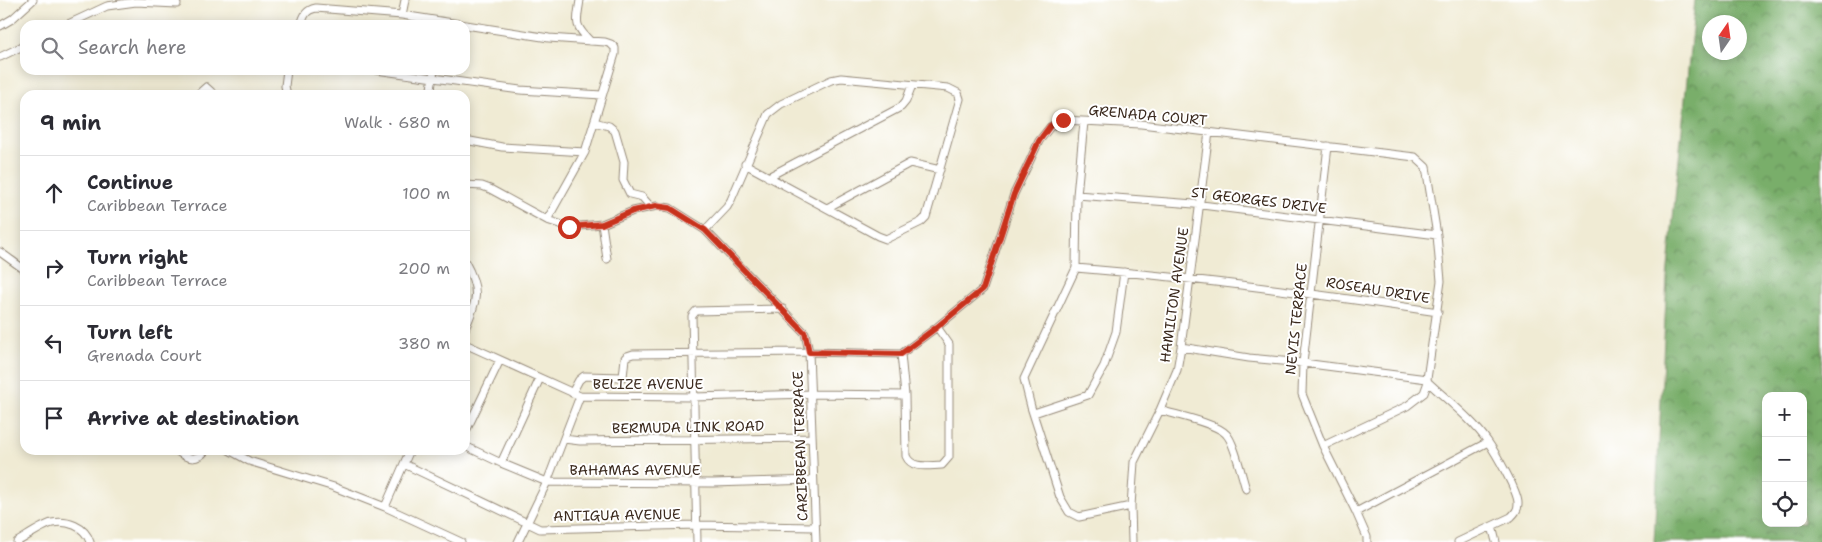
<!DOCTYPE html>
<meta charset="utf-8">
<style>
body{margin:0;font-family:"Shantell Sans",sans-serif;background:#f7f7f7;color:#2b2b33}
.controls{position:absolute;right:15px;bottom:15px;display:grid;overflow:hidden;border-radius:10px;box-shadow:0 2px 12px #0003}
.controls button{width:45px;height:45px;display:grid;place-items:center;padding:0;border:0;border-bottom:1px solid #e1e1e2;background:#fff;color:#2b2b33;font:25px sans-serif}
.compass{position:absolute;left:1702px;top:15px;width:45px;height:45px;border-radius:50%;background:#fff;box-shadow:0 2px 12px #0003;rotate:13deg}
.stop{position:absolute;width:15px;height:15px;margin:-11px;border:4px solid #c8321e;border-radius:50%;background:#fff}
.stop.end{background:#c8321e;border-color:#fff;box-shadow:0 1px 5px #0008}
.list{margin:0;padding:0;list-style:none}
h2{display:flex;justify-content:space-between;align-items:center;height:65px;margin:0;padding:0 20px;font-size:21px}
h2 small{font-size:16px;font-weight:400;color:#7c7c81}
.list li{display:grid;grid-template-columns:32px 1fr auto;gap:15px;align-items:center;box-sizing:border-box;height:75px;padding:0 20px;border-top:1px solid #e1e1e2}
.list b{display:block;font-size:19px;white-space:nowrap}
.list p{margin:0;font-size:16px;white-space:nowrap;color:#7c7c81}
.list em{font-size:16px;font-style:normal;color:#7c7c81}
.icon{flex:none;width:28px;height:28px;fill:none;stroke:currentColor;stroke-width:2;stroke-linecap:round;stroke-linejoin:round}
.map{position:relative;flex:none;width:1822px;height:542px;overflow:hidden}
.search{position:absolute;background:#fff;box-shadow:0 2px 12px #0003;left:20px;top:20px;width:450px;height:55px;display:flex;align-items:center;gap:12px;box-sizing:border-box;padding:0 18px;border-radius:15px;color:#7c7c81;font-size:19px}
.panel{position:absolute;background:#fff;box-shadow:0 2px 12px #0003;left:20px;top:90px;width:450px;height:365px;border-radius:15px}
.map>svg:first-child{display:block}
</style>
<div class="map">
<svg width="1822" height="542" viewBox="0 0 1822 542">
<defs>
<pattern id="forest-crowns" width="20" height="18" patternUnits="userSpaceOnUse" patternTransform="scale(1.25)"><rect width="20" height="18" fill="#79ae6b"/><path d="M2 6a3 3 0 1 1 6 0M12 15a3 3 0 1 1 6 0" fill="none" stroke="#648e57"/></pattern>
</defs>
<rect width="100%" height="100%" fill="#fff"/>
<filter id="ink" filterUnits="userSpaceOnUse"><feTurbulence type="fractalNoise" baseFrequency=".02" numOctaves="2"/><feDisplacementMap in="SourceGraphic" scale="10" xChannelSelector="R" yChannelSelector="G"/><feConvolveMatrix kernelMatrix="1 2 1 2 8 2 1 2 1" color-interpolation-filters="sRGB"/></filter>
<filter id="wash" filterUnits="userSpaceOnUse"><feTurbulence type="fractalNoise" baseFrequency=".0096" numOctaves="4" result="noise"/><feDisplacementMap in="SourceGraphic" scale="20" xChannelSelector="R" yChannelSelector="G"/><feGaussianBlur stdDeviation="1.12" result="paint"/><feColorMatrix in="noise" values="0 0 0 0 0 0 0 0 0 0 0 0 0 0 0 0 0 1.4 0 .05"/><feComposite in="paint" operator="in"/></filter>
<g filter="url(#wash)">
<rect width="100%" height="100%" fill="#f0ebd4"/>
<!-- forest -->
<path fill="url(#forest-crowns)" stroke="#5a6c44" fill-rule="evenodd" d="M 1695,0 L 1822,0 L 1822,542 L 1654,542 L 1667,278 ZM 1710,22 L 1740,22 L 1740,52 L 1710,52 ZM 1766,396 L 1803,396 L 1803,523 L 1766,523 Z"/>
</g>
<g filter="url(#ink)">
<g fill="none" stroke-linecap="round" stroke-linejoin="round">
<!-- minor casing -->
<g stroke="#968a79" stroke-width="9">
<path id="minor" d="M 580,0 C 577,22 573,24 590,41
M 402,15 L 405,0
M 66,25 L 107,6 L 136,2 L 177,4
M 301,25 C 304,15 306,10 316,8 L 402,15 L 549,38 L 605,42 L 611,44 L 615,48 L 615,54 L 585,152 L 547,220
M 0,26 L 12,19 L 33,0
M 0,57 L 25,45
M 287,70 L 285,86 L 287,95
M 376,70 L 520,90 L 602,95
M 197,95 L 206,87 L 215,95
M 430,95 L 434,70
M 594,122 L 609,126 L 615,131 L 624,162 L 623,180 L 630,194 L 642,197 L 651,207
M 1084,122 L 1077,195 L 1076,268 L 1024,379 L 1031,407 L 1060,497 L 1069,512 L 1079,517 L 1131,506
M 465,140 L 502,147 L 585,152
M 1328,146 L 1303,363 L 1302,394 L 1323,446 L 1356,512 L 1367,537 L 1367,542
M 768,177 L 901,107 L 906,101 L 912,85
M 465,185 L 482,186 L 490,189 L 547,220 L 569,227 L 602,224 L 633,211 L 657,206 L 670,208 L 705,230 L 805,333 L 809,352 L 816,542
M 1077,195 L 1194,204 L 1437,235
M 827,208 L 910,163 L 940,170
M 602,224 L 607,259
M 705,230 L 727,207 L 731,200 L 768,114 L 781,104 L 831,80 L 841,78 L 948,88 L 958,93 L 960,99 L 926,217 L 921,222 L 886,239 L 878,236 L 745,164
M 0,252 L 25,270
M 465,262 C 481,291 477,300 465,329
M 1076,268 C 1198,278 1318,294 1438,312
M 465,344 L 580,396 L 693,397 L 811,394 L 905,395 L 906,456 C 912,470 930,465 942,465 L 949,457 L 949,344 L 937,327
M 1181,347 L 1249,358 L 1303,363 L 1427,379 L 1428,382
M 901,354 L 905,395
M 572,393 L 579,380 L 584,376 L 623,377 L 625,358 L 627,356 L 633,354 L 809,352 L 901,354 L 937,327 L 983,289 L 1014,194 L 1027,167 L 1039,141 L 1050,127 L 1063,120 L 1141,124 L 1415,157 L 1426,167 L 1437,235 L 1441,281 L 1427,379
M 1160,410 C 1175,415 1216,423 1226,434 C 1234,441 1242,477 1246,489
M 1034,413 L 1088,395 L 1104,366 L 1116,332 L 1124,272
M 465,433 L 500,360
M 564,439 L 580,441 L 812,438
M 465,446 L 501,463 L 547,482 L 713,483 L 813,480
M 1323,446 L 1407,406 L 1424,393 L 1428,382 C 1447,400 1473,420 1488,442 C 1495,452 1519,493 1518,504 C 1518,510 1515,513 1511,517 L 1458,542
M 176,450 C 186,459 197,462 206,450
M 229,450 L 249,461 L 334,487 L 385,507 L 461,542
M 501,463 L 540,378
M 404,464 L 540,529 L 696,525 L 815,527
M 385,507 L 410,450
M 1356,512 L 1488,442
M 1492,526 L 1496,542
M 17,542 C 26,537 43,525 52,523 C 67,520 85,526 90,542
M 518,542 L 547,482 L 580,396
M 697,542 L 692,316 L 696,311 L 783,309
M 1132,542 L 1131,506 L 1134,462 L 1160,410 L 1177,370 L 1181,347 L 1209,132"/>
</g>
<!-- minor -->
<use href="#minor" stroke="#fff" stroke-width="7"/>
</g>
</g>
<g fill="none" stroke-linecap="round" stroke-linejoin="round" filter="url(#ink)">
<!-- route -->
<path stroke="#c8321e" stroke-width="6" d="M 569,227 L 602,224 L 633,211 L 656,206 L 670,208 L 705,230 L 805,333 L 809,352 L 901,354 L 937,327 L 983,289 L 1014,194 L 1039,141 L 1050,126 L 1063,120"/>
</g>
<g text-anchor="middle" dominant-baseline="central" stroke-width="4" stroke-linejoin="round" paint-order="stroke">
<!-- street labels -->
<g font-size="14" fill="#3b2a1e" stroke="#fff">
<text transform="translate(1148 115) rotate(5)">GRENADA COURT</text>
<text transform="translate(1259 200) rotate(7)">ST GEORGES DRIVE</text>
<text transform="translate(1378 290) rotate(9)">ROSEAU DRIVE</text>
<text transform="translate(1174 295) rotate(-82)">HAMILTON AVENUE</text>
<text transform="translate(1296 319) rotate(-84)">NEVIS TERRACE</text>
<text x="648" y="384">BELIZE AVENUE</text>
<text transform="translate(688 427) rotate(-1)">BERMUDA LINK ROAD</text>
<text transform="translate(800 446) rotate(-92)">CARIBBEAN TERRACE</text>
<text x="635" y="470">BAHAMAS AVENUE</text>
<text transform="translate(617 515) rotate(-1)">ANTIGUA AVENUE</text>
</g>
</g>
</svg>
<div class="controls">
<button>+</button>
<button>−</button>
<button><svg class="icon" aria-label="locate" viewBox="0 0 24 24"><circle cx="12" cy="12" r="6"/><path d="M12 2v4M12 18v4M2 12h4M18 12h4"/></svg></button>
</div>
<svg class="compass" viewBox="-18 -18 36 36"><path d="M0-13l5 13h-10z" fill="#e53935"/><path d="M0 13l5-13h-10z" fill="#7c7c81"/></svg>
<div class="stop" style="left:569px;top:227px"></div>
<div class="stop end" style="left:1063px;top:120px"></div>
<div class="search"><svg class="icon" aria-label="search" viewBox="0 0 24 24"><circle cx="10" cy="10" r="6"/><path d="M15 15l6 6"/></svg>Search here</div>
<section class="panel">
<h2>9 min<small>Walk · 680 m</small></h2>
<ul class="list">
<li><svg class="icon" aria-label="ahead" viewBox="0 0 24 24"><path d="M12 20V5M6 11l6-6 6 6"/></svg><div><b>Continue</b><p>Caribbean Terrace</p></div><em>100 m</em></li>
<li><svg class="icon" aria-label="right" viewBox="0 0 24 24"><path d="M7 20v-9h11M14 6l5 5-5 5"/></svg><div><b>Turn right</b><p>Caribbean Terrace</p></div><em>200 m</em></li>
<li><svg class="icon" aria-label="left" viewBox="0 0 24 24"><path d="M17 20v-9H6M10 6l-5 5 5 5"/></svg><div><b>Turn left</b><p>Grenada Court</p></div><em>380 m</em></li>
<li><svg class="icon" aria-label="arrive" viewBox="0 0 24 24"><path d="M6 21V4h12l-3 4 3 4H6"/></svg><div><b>Arrive at destination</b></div></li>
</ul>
</section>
</div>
